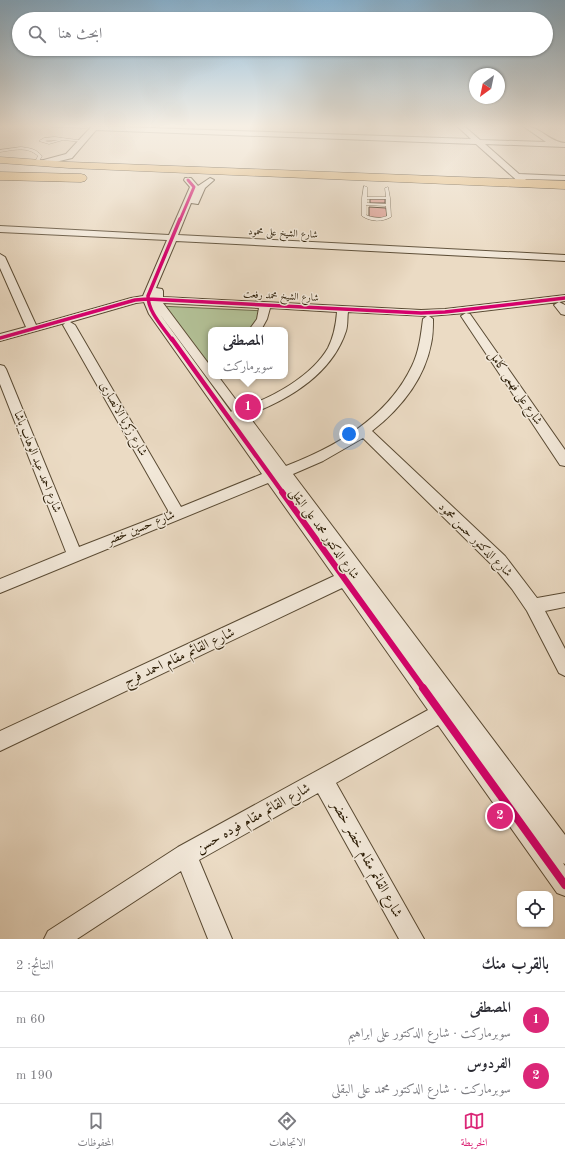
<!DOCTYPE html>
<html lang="ar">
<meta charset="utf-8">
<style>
body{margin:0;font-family:"Old Standard TT",Amiri,serif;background:#f7f7f7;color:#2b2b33;direction:rtl}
.controls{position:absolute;right:12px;bottom:12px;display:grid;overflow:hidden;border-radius:8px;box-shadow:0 1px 3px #0004}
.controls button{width:36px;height:36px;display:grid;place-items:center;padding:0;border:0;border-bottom:1px solid #e1e1e2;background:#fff;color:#2b2b33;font:20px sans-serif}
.compass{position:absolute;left:469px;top:68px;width:36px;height:36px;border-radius:50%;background:#fff;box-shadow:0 1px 3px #0004;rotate:213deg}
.you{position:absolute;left:349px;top:434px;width:14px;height:14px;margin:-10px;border:3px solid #fff;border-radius:50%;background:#1a73e8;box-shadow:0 0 0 6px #1a73e833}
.badge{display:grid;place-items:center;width:26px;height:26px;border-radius:50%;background:#db2777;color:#fff;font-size:13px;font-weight:700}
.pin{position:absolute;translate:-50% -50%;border:2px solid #fff;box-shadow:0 1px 4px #0006}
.popup{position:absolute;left:208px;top:327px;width:80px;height:52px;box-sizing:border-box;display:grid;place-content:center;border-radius:8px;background:#fff;filter:drop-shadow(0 1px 3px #0005);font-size:13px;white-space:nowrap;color:#7c7c81}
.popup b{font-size:15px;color:#2b2b33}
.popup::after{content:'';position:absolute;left:50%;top:100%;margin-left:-8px;border:8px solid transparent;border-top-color:#fff}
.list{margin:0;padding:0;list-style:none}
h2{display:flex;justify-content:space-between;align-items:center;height:52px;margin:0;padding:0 16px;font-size:17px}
h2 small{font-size:13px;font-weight:400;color:#7c7c81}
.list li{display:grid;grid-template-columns:26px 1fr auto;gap:12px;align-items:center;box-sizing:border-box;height:56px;padding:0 16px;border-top:1px solid #e1e1e2}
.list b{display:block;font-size:15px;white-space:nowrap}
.list p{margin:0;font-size:13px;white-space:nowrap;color:#7c7c81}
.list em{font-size:13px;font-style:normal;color:#7c7c81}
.icon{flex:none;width:22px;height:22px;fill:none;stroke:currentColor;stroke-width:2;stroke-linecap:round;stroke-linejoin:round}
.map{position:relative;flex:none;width:565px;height:939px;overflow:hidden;direction:ltr}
.search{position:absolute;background:#fff;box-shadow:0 1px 3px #0004;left:12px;right:12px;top:12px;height:44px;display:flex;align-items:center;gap:10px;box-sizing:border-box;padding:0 14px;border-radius:22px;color:#7c7c81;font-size:15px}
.sheet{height:164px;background:#fff}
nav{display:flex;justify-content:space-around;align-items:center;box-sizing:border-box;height:56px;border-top:1px solid #e1e1e2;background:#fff;font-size:11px;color:#7c7c81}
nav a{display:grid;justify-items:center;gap:2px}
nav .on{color:#db2777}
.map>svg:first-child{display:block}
</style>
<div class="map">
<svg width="565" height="939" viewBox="0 0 565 939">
<rect width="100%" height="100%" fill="#ebdbc4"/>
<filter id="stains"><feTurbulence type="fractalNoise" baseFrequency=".005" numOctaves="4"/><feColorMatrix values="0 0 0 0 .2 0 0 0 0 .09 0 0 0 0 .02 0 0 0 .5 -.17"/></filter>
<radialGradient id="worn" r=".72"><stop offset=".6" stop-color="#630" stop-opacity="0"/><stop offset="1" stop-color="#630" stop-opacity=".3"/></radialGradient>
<!-- green -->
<path fill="#b3c197" stroke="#6e6e4e" d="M 159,306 L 265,311 L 255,330 L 211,330 L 211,360 L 202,363 Z"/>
<!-- building -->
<path fill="#de9b91" stroke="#2a1b04" d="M 370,199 L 385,199 L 385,203 L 370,203 Z
M 369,207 L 386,208 L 387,218 L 369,217 Z"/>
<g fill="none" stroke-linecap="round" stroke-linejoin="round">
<!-- service casing -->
<g stroke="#5a4b34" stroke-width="1">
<path id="service" d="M 50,126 L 81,126 L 88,127 L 86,128 L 52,127 Z
M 55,137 L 85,141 L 83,142 L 63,140 L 49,144 L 39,141 L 44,138 ZM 49,140 L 58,140 L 49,142 L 45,141 Z
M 21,147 C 30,148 36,149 42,156 L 38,163 L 35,162 L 38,156 C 28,146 13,150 0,152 L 0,150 Z
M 364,186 L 367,187 L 367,197 L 386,197 L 385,188 L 388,187 L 390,198 L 391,217 C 382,222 371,222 362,216 L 362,198 ZM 367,199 L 386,199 L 386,204 L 367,203 ZM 366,205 L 386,206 L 387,216 C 380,219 373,218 366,215 Z"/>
</g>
<!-- minor casing -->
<g stroke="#5a4b34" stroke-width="2">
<path id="minor" d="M 92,126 L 471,139 L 457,126 L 464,126 L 480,140 L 546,142 L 523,126 C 539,125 549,142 565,143 L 565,147 L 485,144 L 519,174 L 565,176 L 565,180 L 525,179 L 529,183 L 525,185 L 522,185 L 476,144 L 96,130 L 72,158 L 43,165 L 40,165 L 40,161 L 66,154 Z
M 185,178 L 191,178 L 198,186 L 210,178 L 214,180 L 205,188 L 198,204 L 191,203 L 178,235 L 565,255 L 565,261 L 176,241 L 156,288 L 162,289 L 163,291 L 163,297 L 421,310 L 445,309 L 565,295 L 565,301 L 559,302 L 565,305 L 565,315 L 561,314 L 554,305 L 559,302 L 466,313 L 470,314 L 565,450 L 565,466 L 560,465 L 461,316 L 466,313 L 429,316 L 433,319 C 433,327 433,336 431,344 C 424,380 400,409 372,431 L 505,556 L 537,598 L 565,593 L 565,607 L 545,611 L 565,649 L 565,676 L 559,673 L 527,611 L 512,589 L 493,566 L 363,438 L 323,461 L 293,474 L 565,835 L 565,864 L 563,863 L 565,866 L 565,896 L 557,893 L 438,725 L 336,783 L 424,939 L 399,939 L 318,793 L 199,860 L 232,939 L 208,939 L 181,871 L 77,939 L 44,939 L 48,931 L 178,847 L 428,710 L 342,588 L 0,751 L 0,731 L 334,576 L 268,483 L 0,593 L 0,579 L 66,552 L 0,384 L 0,365 L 4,366 L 6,369 L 79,547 L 169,512 L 63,325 L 65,323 L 0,341 L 0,334 L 26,327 L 0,268 L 0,254 L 5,257 L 36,325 L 131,298 L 143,296 L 167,240 L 0,232 L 0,226 L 169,235 L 190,187 L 184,180 ZM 144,302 L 149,314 L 262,474 L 181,507 L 75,325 L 70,322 L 136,303 ZM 163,303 L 259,308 L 257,319 L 249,330 L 261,330 L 267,319 L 270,308 L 337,312 C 336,324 334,336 328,348 C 311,377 273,397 242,408 L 218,376 L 211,376 L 211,367 ZM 348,312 L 427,316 L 423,319 C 421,335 419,352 412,366 C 388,417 336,447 286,466 L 248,415 C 288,400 332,374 346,331 C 348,325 347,318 348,312 ZM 159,313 L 232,411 L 231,412 Z"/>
</g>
<!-- primary casing -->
<g stroke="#2a1b04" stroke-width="1">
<path id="primary" d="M 0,157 L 69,162 L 565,181 L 565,189 L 69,168 L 0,163 Z
M 0,172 L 81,174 L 85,175 L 87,178 L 85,181 L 81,182 L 0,180 Z"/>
</g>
<!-- service -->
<use href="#service" fill="#f2e8d9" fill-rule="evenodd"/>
<!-- minor -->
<use href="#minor" fill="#f2e8d9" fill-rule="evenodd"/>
<!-- primary -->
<use href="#primary" fill="#e6be82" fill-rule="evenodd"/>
<!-- cycleway-far4 casing -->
<g stroke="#f2e8d9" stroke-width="4.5">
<path id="cycleway-far4" d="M 180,220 L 194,187 L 188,180"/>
</g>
<!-- cycleway-far3 casing -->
<g stroke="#f2e8d9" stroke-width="5.5">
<path id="cycleway-far3" d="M 0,338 L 135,300 L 148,299 L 421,313 L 445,312 L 565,298
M 172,340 C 163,327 148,312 148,296 L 180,219"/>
</g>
<!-- cycleway-far2 casing -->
<g stroke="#f2e8d9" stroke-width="7">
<path id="cycleway-far2" d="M 172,339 L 283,493"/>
</g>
<!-- cycleway-far1 casing -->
<g stroke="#f2e8d9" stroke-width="8">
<path id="cycleway-far1" d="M 282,492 L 424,689"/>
</g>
<!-- cycleway casing -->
<g stroke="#f2e8d9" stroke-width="10">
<path id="cycleway" d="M 423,688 L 565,885"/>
</g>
<!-- cycleway-far4 -->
<use href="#cycleway-far4" stroke="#d6006c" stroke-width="3"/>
<!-- cycleway-far3 -->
<use href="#cycleway-far3" stroke="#d6006c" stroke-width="3.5"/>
<!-- cycleway-far2 -->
<use href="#cycleway-far2" stroke="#d6006c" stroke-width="4.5"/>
<!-- cycleway-far1 -->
<use href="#cycleway-far1" stroke="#d6006c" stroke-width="6"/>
<!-- cycleway -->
<use href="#cycleway" stroke="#d6006c" stroke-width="8"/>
</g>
<!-- sky -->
<linearGradient id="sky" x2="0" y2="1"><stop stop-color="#89b6d6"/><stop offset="0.49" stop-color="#f6efe4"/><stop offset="1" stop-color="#f6efe4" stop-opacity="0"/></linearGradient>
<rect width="565" height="257" fill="url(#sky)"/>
<g text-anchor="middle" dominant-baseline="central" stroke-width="3" stroke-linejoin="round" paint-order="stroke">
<!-- far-street labels -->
<g font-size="10" fill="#2a1b04" stroke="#f2e8d9">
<text transform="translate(283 233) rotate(3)">شارع الشيخ على محمود</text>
<text transform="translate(281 296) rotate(3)">شارع الشيخ محمد رفعت</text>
</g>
<!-- street labels -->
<g font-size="12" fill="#2a1b04" stroke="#f2e8d9">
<text transform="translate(515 388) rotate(56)">شارع على فهمى كامل</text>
<text transform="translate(123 419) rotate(60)">شارع زكريا الانصارى</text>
<text transform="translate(37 462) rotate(68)">شارع احمد عبد الوهاب باشا</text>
<text transform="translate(141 528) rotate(-22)">شارع حسين خضر</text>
<text transform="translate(324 534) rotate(54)">شارع الدكتور محمد على البقلى</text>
<text transform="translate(475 540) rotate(45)">شارع الدكتور حسن محمود</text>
</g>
<!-- near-street labels -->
<g font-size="14" fill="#2a1b04" stroke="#f2e8d9">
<text transform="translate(179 657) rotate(-25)">شارع القائم مقام احمد فرج</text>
<text transform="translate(253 818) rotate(-29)">شارع القائم مقام فوده حسن</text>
<text transform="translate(367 859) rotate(61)">شارع القائم مقام خضر خضر</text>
</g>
</g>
<rect width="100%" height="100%" filter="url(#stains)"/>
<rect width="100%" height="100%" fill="url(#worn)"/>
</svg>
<div class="controls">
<button><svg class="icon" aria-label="locate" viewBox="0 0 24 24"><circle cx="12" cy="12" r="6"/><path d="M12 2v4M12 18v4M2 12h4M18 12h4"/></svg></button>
</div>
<svg class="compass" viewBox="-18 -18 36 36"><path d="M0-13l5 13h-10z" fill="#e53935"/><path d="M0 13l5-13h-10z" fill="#7c7c81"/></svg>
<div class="you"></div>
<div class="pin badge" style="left:248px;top:407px">1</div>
<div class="popup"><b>المصطفى</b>سوبرماركت</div>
<div class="pin badge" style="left:500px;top:816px">2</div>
<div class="search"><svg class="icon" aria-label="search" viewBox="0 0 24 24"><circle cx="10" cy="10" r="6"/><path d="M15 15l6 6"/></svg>ابحث هنا</div>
</div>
<section class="sheet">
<h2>بالقرب منك<small>النتائج: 2</small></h2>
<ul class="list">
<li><span class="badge">1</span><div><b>المصطفى</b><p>سوبرماركت · شارع الدكتور على ابراهيم</p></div><em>60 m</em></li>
<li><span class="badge">2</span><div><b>الفردوس</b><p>سوبرماركت · شارع الدكتور محمد على البقلى</p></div><em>190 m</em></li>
</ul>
</section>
<nav>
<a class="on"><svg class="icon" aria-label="map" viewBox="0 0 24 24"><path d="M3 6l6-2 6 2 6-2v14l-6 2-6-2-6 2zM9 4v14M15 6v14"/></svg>الخريطة</a>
<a><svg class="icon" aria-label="directions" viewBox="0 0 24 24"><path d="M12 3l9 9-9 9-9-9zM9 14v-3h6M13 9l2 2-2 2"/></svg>الاتجاهات</a>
<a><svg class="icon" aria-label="saved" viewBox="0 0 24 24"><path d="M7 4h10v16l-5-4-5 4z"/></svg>المحفوظات</a>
</nav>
